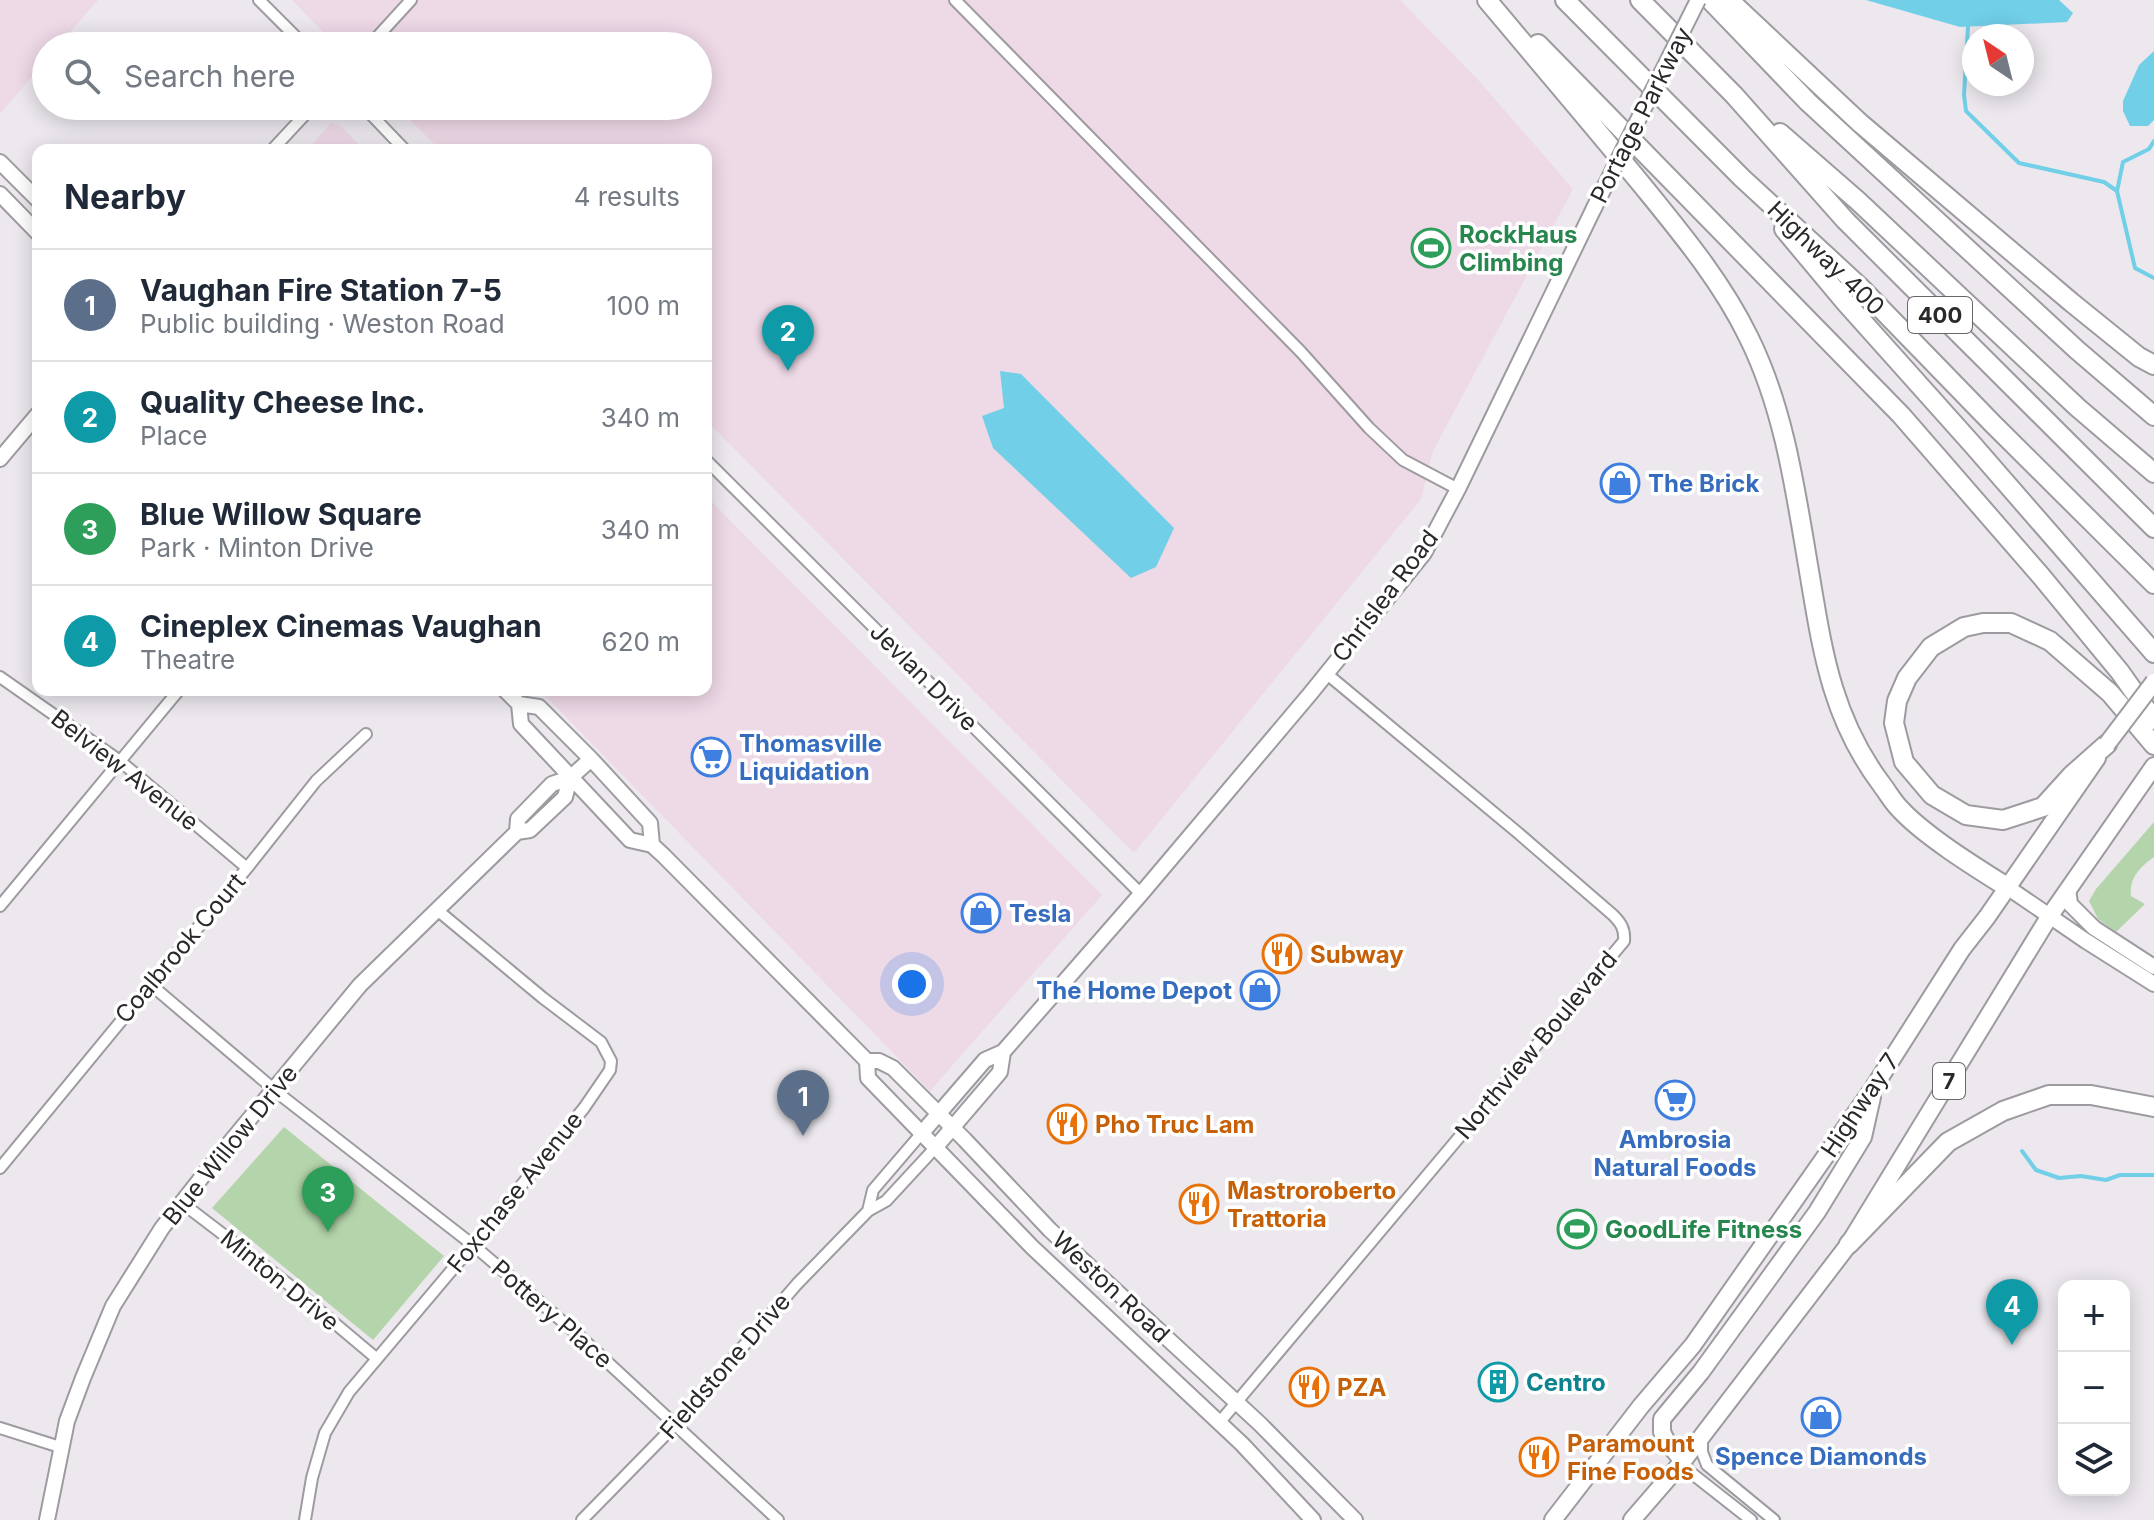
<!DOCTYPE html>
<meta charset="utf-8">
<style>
body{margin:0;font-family:Inter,sans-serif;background:#f2f2f3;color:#1f2937}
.controls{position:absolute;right:24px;bottom:24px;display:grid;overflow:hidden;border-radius:16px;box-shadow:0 4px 20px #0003}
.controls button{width:72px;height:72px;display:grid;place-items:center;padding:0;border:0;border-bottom:2px solid #e0e1e3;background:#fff;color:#1f2937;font:40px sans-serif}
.compass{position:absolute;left:1962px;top:24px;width:72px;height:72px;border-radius:50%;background:#fff;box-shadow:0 4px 20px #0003;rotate:325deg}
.you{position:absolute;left:912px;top:984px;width:28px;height:28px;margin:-20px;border:6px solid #fff;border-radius:50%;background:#1a73e8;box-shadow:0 0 0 12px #1a73e833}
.badge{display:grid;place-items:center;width:52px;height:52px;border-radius:50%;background:#955420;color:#fff;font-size:26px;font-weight:700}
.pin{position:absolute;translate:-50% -66px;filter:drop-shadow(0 2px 4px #0008)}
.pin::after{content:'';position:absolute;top:42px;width:28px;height:24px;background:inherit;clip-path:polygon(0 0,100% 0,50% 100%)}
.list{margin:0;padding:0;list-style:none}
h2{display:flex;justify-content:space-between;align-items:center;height:104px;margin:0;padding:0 32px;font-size:34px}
h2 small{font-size:26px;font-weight:400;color:#747a83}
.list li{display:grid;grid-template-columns:52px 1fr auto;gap:24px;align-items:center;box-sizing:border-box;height:112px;padding:0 32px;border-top:2px solid #e0e1e3}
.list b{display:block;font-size:30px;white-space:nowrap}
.list p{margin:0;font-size:26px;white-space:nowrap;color:#747a83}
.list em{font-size:26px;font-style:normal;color:#747a83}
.icon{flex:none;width:44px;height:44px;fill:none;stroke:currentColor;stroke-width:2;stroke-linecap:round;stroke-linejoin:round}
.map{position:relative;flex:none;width:2154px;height:1520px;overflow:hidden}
.search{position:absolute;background:#fff;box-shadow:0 4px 20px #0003;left:32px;top:32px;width:680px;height:88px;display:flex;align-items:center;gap:20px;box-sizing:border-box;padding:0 28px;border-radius:44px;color:#747a83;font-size:30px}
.panel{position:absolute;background:#fff;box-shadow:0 4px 20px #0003;left:32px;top:144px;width:680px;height:552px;border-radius:16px}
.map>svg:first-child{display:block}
</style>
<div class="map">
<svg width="2154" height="1520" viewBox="0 0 2154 1520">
<rect width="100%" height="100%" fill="#ece8ee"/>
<!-- industrial -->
<path fill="#eed9e7" d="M 0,0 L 98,0 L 58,46 L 46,46 L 46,60 L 0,114 Z
M 292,0 L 1400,0 L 1480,82 L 1573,189 L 1433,451 L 1421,499 L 1134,853 L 706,420 L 706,150 L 440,150 L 396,106 L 698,106 L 698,46 L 337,46 Z
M 331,123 L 341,126 L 364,150 L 307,150 Z
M 706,496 L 1102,895 L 930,1091 L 540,690 L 706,690 Z"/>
<!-- green -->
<path fill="#b4d5ab" d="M 2154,822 L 2154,857 C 2140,867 2129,878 2131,896 L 2145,904 L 2116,932 L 2098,919 L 2089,901 L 2096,889 Z
M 284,1127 L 444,1256 L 373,1340 L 212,1208 Z"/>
<!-- water -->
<path fill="#71cfe8" d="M 1866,0 L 2059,0 L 2073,13 L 2067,22 L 1960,27 Z
M 2154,51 L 2154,120 L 2148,126 L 2130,126 L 2123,111 L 2123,101 L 2139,65 Z
M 1000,371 L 1021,374 L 1174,528 L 1156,567 L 1131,578 L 993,448 L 982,416 L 1004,408 Z"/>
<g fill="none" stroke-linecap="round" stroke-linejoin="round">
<!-- stream -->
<path stroke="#71cfe8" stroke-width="4" d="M 1968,27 L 1964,95 L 1966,111 L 2019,163 L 2104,182 L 2117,191
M 2154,141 L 2149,149 L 2123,162 L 2117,191 L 2135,268 L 2154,278
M 2022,1151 L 2036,1170 L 2059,1178 L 2081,1176 L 2106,1180 L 2120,1175 L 2154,1175"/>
<!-- street casing -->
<g stroke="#9e9ba0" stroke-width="14">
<path id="street" d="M 259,0 L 305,46
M 955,0 L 1301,352 L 1369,428 L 1403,460 L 1458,489
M 369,46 L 411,0
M 363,106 L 405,150
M 272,150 L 313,106
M 706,460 L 1141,894
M 0,677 L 120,761 L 247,868
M 0,906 L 179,690
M 150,984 L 283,1097 L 473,1245 L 576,1333 L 778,1520
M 0,1168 L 247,868 L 316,781 L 366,734
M 182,1203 L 288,1284 L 376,1358
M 868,1211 L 873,1190 L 921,1134
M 1219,1423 L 1624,941 C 1625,929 1621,923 1613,915 L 1517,832 L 1327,674
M 0,1428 L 60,1447
M 1702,1439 L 1702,1452 L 1707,1465 L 1774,1520
M 1683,1461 L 1690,1472 L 1751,1520
M 305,1520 L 312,1478 L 325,1433 L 349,1392 L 473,1245 L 584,1108 L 610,1070 L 611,1061 L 601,1042 L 543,998 L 436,909
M 582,1520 L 676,1424 L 797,1284 L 868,1211 L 886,1201 L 935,1148"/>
</g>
<!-- secondary casing -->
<g stroke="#9e9ba0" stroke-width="18">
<path id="secondary" d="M 0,162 L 38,200
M 0,194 L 38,233
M 0,459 L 38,414
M 505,690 L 519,704 L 521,724 L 630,840 L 652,845 L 663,855 L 867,1061 L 868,1078 L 1032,1247 L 1242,1444 L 1313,1520
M 519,704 L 539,707 L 591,759 L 650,823 L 652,845
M 517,832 L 518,819 L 552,784 L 570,778 L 591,759
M 2007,887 L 2086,941 L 2154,984
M 2068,889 L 2070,904 L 2094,928 L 2154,967
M 867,1061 L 879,1061 L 893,1068 L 965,1140 L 1050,1230 L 1260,1424 L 1355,1520
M 921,1134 L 985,1060 L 1003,1052 L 1141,894 L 1310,694 L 1424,553 L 1458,489 L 1594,208
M 935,1148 L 1000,1072 L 1003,1052
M 47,1520 L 67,1421 L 83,1378 L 113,1306 L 162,1228 L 209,1168 L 360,985 L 517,832 L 530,830 L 565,797 L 570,778"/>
</g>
<!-- primary casing -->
<g stroke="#9e9ba0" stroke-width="20">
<path id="primary" d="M 1683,1461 L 1667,1442 L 1662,1432 L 1662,1419 L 1701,1372 L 1817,1212 L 1863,1137 L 1872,1097
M 1553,1520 L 1641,1406 L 1693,1345 L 1874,1087 L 1962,949 L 1987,917 L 2097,758
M 1632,1520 L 1683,1461 L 1849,1244 L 2049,917 L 2154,766"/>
</g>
<!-- highway casing -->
<g stroke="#9e9ba0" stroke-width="22">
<path id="highway" d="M 1487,0 C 1539,62 1591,123 1642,185 C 1681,233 1722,282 1749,338 C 1784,409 1795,488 1808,565 C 1822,647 1830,716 1882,785 C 1888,793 1893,802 1900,809 C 1925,836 1975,867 2007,887
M 1565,0 L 1742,178 L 1859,286 L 1992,423 L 2154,584
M 1640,0 L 1734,95 L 1845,220 L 2154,528
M 1710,0 L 1808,102 L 2077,350 L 2154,416
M 1729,0 L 1860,123 L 2071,302 L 2139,357 L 2154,365
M 1538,44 L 1901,415 L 2041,576 L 2120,672 L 2154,720
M 1780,133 L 1858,201 L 2077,407 L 2154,473
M 1784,229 L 1845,302 L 1972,444 L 2154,653
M 2107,744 L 2072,775 L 2043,807 L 2003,820 L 1966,815 L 1932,795 L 1904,762 L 1894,723 L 1897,701 L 1907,678 L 1931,647 L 1964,627 L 1983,623 L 2011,623 L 2050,641 L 2110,693 L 2154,745
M 1849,1244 L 1948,1142 L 2003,1111 L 2049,1095 L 2091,1095 L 2154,1107"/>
</g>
<!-- street -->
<use href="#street" stroke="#fff" stroke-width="10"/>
<!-- secondary -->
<use href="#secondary" stroke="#fff" stroke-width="14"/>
<!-- primary -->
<use href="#primary" stroke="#fff" stroke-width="16"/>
<!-- highway -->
<use href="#highway" stroke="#fff" stroke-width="18"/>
<!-- secondary-bridge casing -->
<g stroke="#9e9ba0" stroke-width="18" stroke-linecap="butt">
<path id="secondary-bridge" d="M 1594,208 L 1698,0"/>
</g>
<!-- primary-bridge casing -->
<g stroke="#9e9ba0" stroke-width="20" stroke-linecap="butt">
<path id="primary-bridge" d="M 2107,744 L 2154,682"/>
</g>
<!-- secondary-bridge -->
<use href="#secondary-bridge" stroke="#fff" stroke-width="14"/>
<!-- primary-bridge -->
<use href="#primary-bridge" stroke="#fff" stroke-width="16"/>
</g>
<!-- icons -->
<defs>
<g id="stadium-ring" transform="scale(2)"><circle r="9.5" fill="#fff" stroke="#2e9e5b" stroke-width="1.5"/><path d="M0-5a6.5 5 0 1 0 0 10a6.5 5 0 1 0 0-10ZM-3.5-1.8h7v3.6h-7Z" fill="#2e9e5b"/></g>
<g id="shop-ring" transform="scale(2)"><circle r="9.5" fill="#fff" stroke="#3f7fe0" stroke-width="1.5"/><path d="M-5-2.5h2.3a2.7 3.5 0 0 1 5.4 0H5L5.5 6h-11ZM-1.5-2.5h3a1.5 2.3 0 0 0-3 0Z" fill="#3f7fe0"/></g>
<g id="supermarket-ring" transform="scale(2)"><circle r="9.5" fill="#fff" stroke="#3f7fe0" stroke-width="1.5"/><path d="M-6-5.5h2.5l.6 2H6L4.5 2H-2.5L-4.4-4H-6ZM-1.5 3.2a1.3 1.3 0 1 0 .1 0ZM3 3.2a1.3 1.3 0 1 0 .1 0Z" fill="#3f7fe0"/></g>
<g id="restaurant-ring" transform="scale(2)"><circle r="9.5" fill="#fff" stroke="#e8710a" stroke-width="1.5"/><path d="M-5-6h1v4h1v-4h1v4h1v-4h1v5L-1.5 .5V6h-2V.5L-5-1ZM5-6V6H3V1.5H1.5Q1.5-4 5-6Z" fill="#e8710a"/></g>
<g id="building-ring" transform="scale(2)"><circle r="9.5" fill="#fff" stroke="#0f9aa8" stroke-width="1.5"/><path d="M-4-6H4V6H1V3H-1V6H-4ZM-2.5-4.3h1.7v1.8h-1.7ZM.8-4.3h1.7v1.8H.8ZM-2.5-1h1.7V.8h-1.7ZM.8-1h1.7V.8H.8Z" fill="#0f9aa8"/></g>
</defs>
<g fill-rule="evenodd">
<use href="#stadium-ring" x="1431" y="248"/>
<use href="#shop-ring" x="1620" y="483"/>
<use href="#supermarket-ring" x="711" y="757"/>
<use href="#shop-ring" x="981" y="913"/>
<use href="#restaurant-ring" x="1282" y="954"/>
<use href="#shop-ring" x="1260" y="990"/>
<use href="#supermarket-ring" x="1675" y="1100"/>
<use href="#restaurant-ring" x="1067" y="1124"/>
<use href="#restaurant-ring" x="1199" y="1204"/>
<use href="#stadium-ring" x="1577" y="1229"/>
<use href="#building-ring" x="1498" y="1382"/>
<use href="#restaurant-ring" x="1309" y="1387"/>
<use href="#shop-ring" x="1821" y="1417"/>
<use href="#restaurant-ring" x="1539" y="1457"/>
</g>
<g text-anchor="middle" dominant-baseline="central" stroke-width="7" stroke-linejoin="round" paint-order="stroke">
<!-- shield labels -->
<g fill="#fff" stroke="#6a686a" stroke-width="2">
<rect x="1908" y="297" width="64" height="36" rx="6"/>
<rect x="1933" y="1063" width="32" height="36" rx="6"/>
</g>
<g font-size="22" font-weight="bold" fill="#2a282a">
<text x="1940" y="315">400</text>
<text x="1949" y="1081">7</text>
</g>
<!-- street labels -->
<g font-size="24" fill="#2a282a" stroke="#fff">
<text transform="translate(1641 115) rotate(-63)">Portage Parkway</text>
<text transform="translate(1826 258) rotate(44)">Highway 400</text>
<text transform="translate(1385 596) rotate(-53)">Chrislea Road</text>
<text transform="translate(924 677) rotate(45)">Jevlan Drive</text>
<text transform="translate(125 770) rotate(38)">Belview Avenue</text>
<text transform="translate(180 948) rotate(-50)">Coalbrook Court</text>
<text transform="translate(1536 1045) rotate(-50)">Northview Boulevard</text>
<text transform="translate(1860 1105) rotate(-56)">Highway 7</text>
<text transform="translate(230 1145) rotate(-51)">Blue Willow Drive</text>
<text transform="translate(515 1192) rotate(-51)">Foxchase Avenue</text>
<text transform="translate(280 1280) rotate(39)">Minton Drive</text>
<text transform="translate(1111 1287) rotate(43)">Weston Road</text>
<text transform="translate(552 1314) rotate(41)">Pottery Place</text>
<text transform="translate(725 1366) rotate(-49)">Fieldstone Drive</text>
</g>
<!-- leisure labels -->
<g font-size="24" font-weight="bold" fill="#27864d" stroke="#fff" text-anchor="start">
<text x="1459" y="234">RockHaus<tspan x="1459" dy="28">Climbing</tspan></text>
<text x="1605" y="1229">GoodLife Fitness</text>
</g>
<!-- shop labels -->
<g font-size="24" font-weight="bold" fill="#366cbe" stroke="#fff" text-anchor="start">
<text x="1648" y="483">The Brick</text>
<text x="739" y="743">Thomasville<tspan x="739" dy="28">Liquidation</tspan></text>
<text x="1009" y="913">Tesla</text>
<text x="1232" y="990" text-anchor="end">The Home Depot</text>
<text x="1675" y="1139" text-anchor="middle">Ambrosia<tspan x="1675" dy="28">Natural Foods</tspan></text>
<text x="1821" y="1456" text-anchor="middle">Spence Diamonds</text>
</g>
<!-- food labels -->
<g font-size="24" font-weight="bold" fill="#c56008" stroke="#fff" text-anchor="start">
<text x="1310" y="954">Subway</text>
<text x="1095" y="1124">Pho Truc Lam</text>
<text x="1227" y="1190">Mastroroberto<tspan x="1227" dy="28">Trattoria</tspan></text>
<text x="1337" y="1387">PZA</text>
<text x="1567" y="1443">Paramount<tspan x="1567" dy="28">Fine Foods</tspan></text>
</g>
<!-- culture labels -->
<g font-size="24" font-weight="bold" fill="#0d838f" stroke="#fff" text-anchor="start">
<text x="1526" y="1382">Centro</text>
</g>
</g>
</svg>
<div class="controls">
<button>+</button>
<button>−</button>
<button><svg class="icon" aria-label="layers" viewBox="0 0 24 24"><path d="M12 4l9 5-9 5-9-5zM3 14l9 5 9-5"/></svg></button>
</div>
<svg class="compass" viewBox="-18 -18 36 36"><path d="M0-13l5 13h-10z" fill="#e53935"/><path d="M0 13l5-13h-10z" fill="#747a83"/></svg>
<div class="you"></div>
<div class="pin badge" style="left:803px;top:1136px;background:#5c6f8a">1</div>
<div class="pin badge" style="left:788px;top:371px;background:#0f9aa8">2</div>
<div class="pin badge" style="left:328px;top:1232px;background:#2e9e5b">3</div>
<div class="pin badge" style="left:2012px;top:1345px;background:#0f9aa8">4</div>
<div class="search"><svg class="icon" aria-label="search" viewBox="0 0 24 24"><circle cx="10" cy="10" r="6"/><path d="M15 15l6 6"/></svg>Search here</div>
<section class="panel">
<h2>Nearby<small>4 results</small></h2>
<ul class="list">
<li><span class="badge" style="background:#5c6f8a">1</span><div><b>Vaughan Fire Station 7-5</b><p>Public building · Weston Road</p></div><em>100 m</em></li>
<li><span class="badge" style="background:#0f9aa8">2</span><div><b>Quality Cheese Inc.</b><p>Place</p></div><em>340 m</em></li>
<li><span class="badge" style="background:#2e9e5b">3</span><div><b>Blue Willow Square</b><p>Park · Minton Drive</p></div><em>340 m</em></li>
<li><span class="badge" style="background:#0f9aa8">4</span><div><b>Cineplex Cinemas Vaughan</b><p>Theatre</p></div><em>620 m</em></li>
</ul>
</section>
</div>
